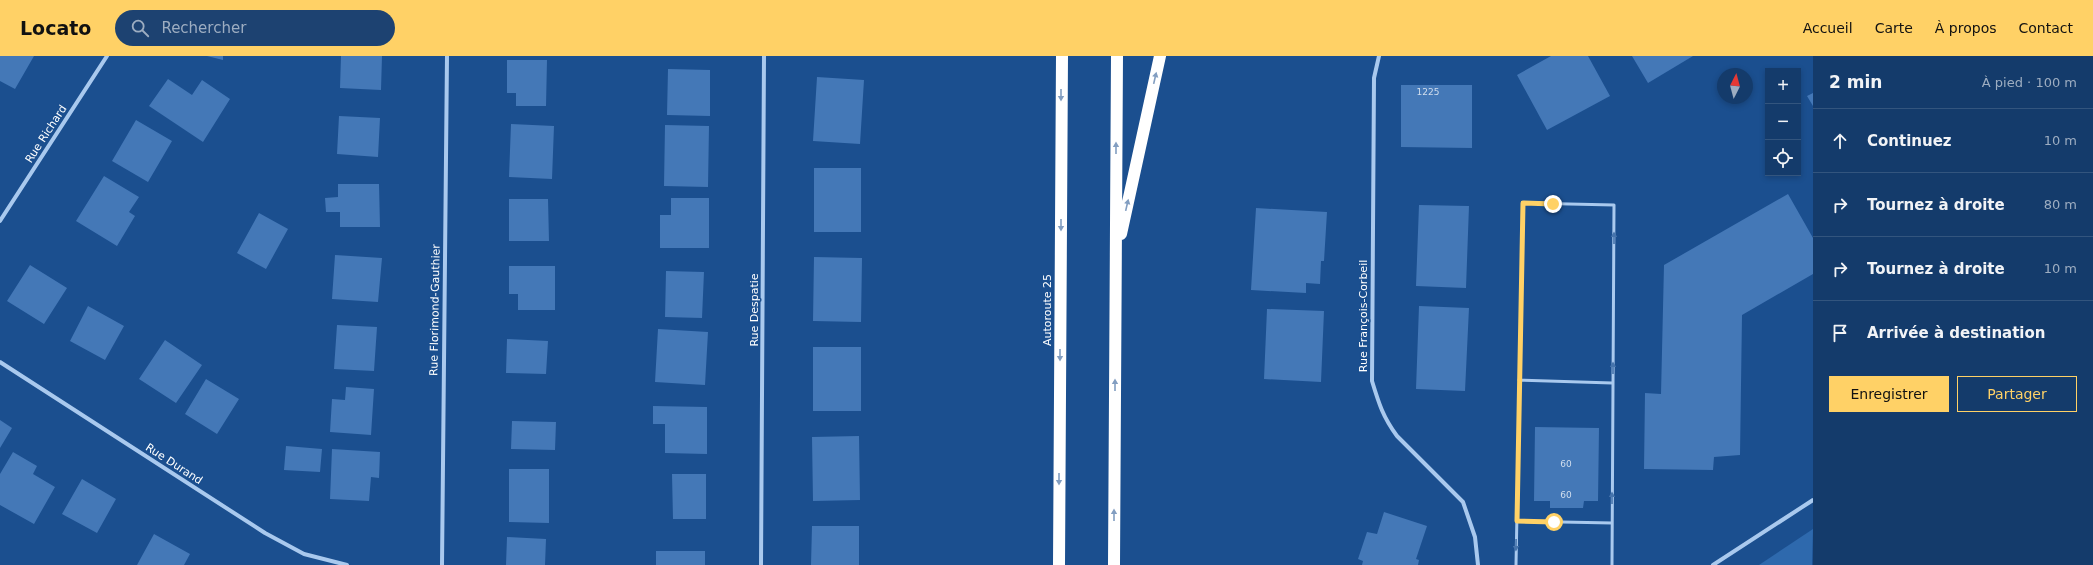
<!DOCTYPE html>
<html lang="fr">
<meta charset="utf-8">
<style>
body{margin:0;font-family:"DejaVu Sans",sans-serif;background:#1d4271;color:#f1f3f6}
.controls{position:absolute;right:12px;top:12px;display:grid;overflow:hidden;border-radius:0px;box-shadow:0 2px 6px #0003}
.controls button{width:36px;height:36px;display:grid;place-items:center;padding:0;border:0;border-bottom:1px solid #33557e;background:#143b6b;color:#f1f3f6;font:20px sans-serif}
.compass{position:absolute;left:1717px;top:12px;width:36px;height:36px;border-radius:50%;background:#143b6b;box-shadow:0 2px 6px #0003;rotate:6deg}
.stop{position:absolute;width:12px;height:12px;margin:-9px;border:3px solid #ffd166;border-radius:50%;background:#fff}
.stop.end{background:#ffd166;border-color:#fff;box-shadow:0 1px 4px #0008}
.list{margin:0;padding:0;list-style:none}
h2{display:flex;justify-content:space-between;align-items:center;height:52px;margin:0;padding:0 16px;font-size:17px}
h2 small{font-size:13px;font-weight:400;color:#9dadc1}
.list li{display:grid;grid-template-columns:26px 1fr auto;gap:12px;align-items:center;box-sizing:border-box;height:64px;padding:0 16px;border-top:1px solid #33557e}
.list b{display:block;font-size:15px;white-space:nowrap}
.list em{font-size:13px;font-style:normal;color:#9dadc1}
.actions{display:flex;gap:8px;padding:12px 16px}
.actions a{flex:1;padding:9px 0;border:1px solid #ffd166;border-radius:0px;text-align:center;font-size:14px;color:#ffd166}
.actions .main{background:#ffd166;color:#111}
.icon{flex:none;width:22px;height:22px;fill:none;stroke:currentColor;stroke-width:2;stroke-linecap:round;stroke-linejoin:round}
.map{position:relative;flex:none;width:1813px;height:509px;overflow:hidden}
header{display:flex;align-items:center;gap:24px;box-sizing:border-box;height:56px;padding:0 20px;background:#ffd166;color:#111}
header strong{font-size:19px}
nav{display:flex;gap:22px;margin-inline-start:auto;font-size:14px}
.search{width:280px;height:36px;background:#1d4271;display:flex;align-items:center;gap:10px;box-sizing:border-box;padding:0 14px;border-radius:22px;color:#9dadc1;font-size:15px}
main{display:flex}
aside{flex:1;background:#143b6b}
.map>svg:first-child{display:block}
</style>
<header>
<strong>Locato</strong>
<div class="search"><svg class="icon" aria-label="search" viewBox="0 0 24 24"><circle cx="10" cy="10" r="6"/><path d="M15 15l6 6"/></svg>Rechercher</div>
<nav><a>Accueil</a><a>Carte</a><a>À propos</a><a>Contact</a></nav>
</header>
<main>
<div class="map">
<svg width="1813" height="509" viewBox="0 0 1813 509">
<rect width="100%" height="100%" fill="#1b4f8f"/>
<!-- green -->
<path fill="#2e69ad" d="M 1813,473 L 1812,509 L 1759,509 Z"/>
<!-- building -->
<path fill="#4478b7" d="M 0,0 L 34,0 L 15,33 L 0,25 Z
M 207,0 L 223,0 L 223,4 Z
M 341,0 L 382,0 L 381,34 L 340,32 Z
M 1551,0 L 1588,0 L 1610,40 L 1547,74 L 1517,19 Z
M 1632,0 L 1693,0 L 1648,27 Z
M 507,4 L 547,4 L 546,50 L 516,50 L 516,37 L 507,37 Z
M 668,13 L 710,14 L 710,60 L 667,59 Z
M 817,21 L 864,24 L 860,88 L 813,85 Z
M 168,23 L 192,39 L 202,24 L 230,43 L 203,86 L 149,50 Z
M 1401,29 L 1472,29 L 1472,92 L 1401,91 Z
M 1813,37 L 1813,50 L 1807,40 Z
M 339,60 L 380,62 L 378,101 L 337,98 Z
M 136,64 L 172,85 L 148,126 L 112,105 Z
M 511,68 L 554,70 L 552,123 L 509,121 Z
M 665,69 L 709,70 L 708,131 L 664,130 Z
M 814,112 L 861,112 L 861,176 L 814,176 Z
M 104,120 L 139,141 L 129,156 L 135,160 L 117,190 L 76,165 Z
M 338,128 L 379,128 L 380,171 L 340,171 L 340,156 L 326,156 L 325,142 L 338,141 Z
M 1788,138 L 1813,182 L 1813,218 L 1742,259 L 1740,399 L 1714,401 L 1713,414 L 1644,413 L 1645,337 L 1661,338 L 1664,209 Z
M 671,142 L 709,142 L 709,192 L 660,192 L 660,159 L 671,159 Z
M 509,143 L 548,143 L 549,185 L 509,185 Z
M 1419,149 L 1469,150 L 1466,232 L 1416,230 Z
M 1256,152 L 1327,156 L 1324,205 L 1321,205 L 1320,228 L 1306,227 L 1306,237 L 1251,234 Z
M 259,157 L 288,173 L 266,213 L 237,197 Z
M 335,199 L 382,202 L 378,246 L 332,243 Z
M 814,201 L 862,202 L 861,266 L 813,265 Z
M 30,209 L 67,232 L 44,268 L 7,245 Z
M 509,210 L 555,210 L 555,254 L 518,254 L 518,238 L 509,238 Z
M 666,215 L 704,216 L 702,262 L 665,261 Z
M 88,250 L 124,270 L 105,304 L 70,285 Z
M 1419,250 L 1469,252 L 1465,335 L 1416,333 Z
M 1267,253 L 1324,255 L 1321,326 L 1264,323 Z
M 337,269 L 377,271 L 374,315 L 334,313 Z
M 658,273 L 708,276 L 705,329 L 655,326 Z
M 507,283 L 548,285 L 546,318 L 506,317 Z
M 165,284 L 202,309 L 176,347 L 139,323 Z
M 813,291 L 861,291 L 861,355 L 813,355 Z
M 206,323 L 239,343 L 217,378 L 185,358 Z
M 346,331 L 374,333 L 371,379 L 330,376 L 332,343 L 345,344 Z
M 653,350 L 707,351 L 707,398 L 665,397 L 665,368 L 653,368 Z
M 0,364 L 12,372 L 0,392 Z
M 512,365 L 556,366 L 555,394 L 511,393 Z
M 1535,371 L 1599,372 L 1598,445 L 1584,445 L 1583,452 L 1550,452 L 1550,445 L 1534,445 Z
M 859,380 L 860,444 L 813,445 L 812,381 Z
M 286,390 L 322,393 L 320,416 L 284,414 Z
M 332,393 L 380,396 L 379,422 L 371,421 L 369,445 L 330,443 Z
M 13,396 L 37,410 L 33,418 L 55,431 L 34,468 L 0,449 L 0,418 Z
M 509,413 L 549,413 L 549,467 L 509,466 Z
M 672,418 L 706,418 L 706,463 L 673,463 Z
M 82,423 L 116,443 L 97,477 L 62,458 Z
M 1384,456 L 1427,470 L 1416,503 L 1419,504 L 1418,509 L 1362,509 L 1363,505 L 1358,503 L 1367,476 L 1377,478 Z
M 812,470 L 859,470 L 859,509 L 811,509 Z
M 154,478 L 190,498 L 184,509 L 137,509 Z
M 507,481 L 546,483 L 545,509 L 506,509 Z
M 656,495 L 705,495 L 705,509 L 656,509 Z"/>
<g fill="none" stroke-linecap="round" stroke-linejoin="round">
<!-- service -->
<path stroke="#a9c9ee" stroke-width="3" d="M 1519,324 L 1612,327
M 1517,465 L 1612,467
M 1516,509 L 1523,147 L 1614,149 L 1612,509"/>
<!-- minor -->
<path stroke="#a9c9ee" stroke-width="4" d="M 1379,0 L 1374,22 L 1372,325 C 1379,348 1383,361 1397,380 L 1463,446 L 1475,481 L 1478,509
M 0,165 L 107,0
M 0,306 L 265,477 L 304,498 L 347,509
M 442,509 L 447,0
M 761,509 L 764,0
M 1713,509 L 1813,444"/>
<!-- motorway -->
<path stroke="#fff" stroke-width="12" d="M 1121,178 L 1160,0
M 1059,509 L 1062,0
M 1114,509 L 1117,0"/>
</g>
<!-- one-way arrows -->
<defs><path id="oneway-solid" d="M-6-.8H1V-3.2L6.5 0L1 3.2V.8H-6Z"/></defs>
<g fill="#829ec1">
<use href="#oneway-solid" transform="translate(1155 22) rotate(-77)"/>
<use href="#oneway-solid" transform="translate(1061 39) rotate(90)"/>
<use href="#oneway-solid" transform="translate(1116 92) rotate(-90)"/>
<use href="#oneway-solid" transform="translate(1127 149) rotate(-77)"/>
<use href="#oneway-solid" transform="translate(1061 169) rotate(90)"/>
<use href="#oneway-solid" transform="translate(1060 299) rotate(90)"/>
<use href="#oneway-solid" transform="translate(1115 329) rotate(-90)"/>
<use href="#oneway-solid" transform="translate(1059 423) rotate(90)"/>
<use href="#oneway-solid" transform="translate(1114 459) rotate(-90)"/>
</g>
<g fill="#4674ac">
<use href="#oneway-solid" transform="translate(1614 182) rotate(-90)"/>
<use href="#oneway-solid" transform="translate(1613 312) rotate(-90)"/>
<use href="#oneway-solid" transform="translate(1612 442) rotate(-90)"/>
<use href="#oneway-solid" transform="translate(1516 489) rotate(91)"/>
</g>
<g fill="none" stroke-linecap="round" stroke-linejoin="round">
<!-- route -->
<path stroke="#ffd166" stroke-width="5" d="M 1553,148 L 1523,147 L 1517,465 L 1554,466"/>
</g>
<g text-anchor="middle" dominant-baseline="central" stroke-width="3" stroke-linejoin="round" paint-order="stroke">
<!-- number labels -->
<g font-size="9" fill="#d0dded">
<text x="1428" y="36">1225</text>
<text x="1566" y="408">60</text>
<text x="1566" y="439">60</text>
</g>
<!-- street labels -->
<g font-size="11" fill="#fff" stroke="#1b4f8f">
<text transform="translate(46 78) rotate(-57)">Rue Richard</text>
<text transform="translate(435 254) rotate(-89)">Rue Florimond-Gauthier</text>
<text transform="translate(754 254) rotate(-90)">Rue Despatie</text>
<text transform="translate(1047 254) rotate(-90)">Autoroute 25</text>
<text transform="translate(1363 260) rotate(-90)">Rue François-Corbeil</text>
<text transform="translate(174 408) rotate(33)">Rue Durand</text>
</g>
</g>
</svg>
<div class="controls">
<button>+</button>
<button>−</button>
<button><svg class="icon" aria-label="locate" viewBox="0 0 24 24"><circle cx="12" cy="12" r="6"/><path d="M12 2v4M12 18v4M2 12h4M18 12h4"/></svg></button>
</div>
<svg class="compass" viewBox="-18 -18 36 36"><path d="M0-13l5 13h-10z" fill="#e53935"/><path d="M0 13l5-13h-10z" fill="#9dadc1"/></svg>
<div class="stop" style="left:1554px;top:466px"></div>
<div class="stop end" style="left:1553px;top:148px"></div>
</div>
<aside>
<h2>2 min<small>À pied · 100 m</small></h2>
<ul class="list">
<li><svg class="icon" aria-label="ahead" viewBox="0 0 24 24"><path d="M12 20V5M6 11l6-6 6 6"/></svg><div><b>Continuez</b></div><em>10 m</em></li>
<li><svg class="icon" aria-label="right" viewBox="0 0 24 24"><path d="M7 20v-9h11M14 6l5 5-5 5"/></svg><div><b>Tournez à droite</b></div><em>80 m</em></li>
<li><svg class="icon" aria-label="right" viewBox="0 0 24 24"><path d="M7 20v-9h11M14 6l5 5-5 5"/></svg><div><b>Tournez à droite</b></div><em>10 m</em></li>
<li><svg class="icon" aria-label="arrive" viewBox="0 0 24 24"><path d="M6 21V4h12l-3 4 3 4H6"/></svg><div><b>Arrivée à destination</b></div></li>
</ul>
<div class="actions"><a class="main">Enregistrer</a><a>Partager</a></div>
</aside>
</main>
